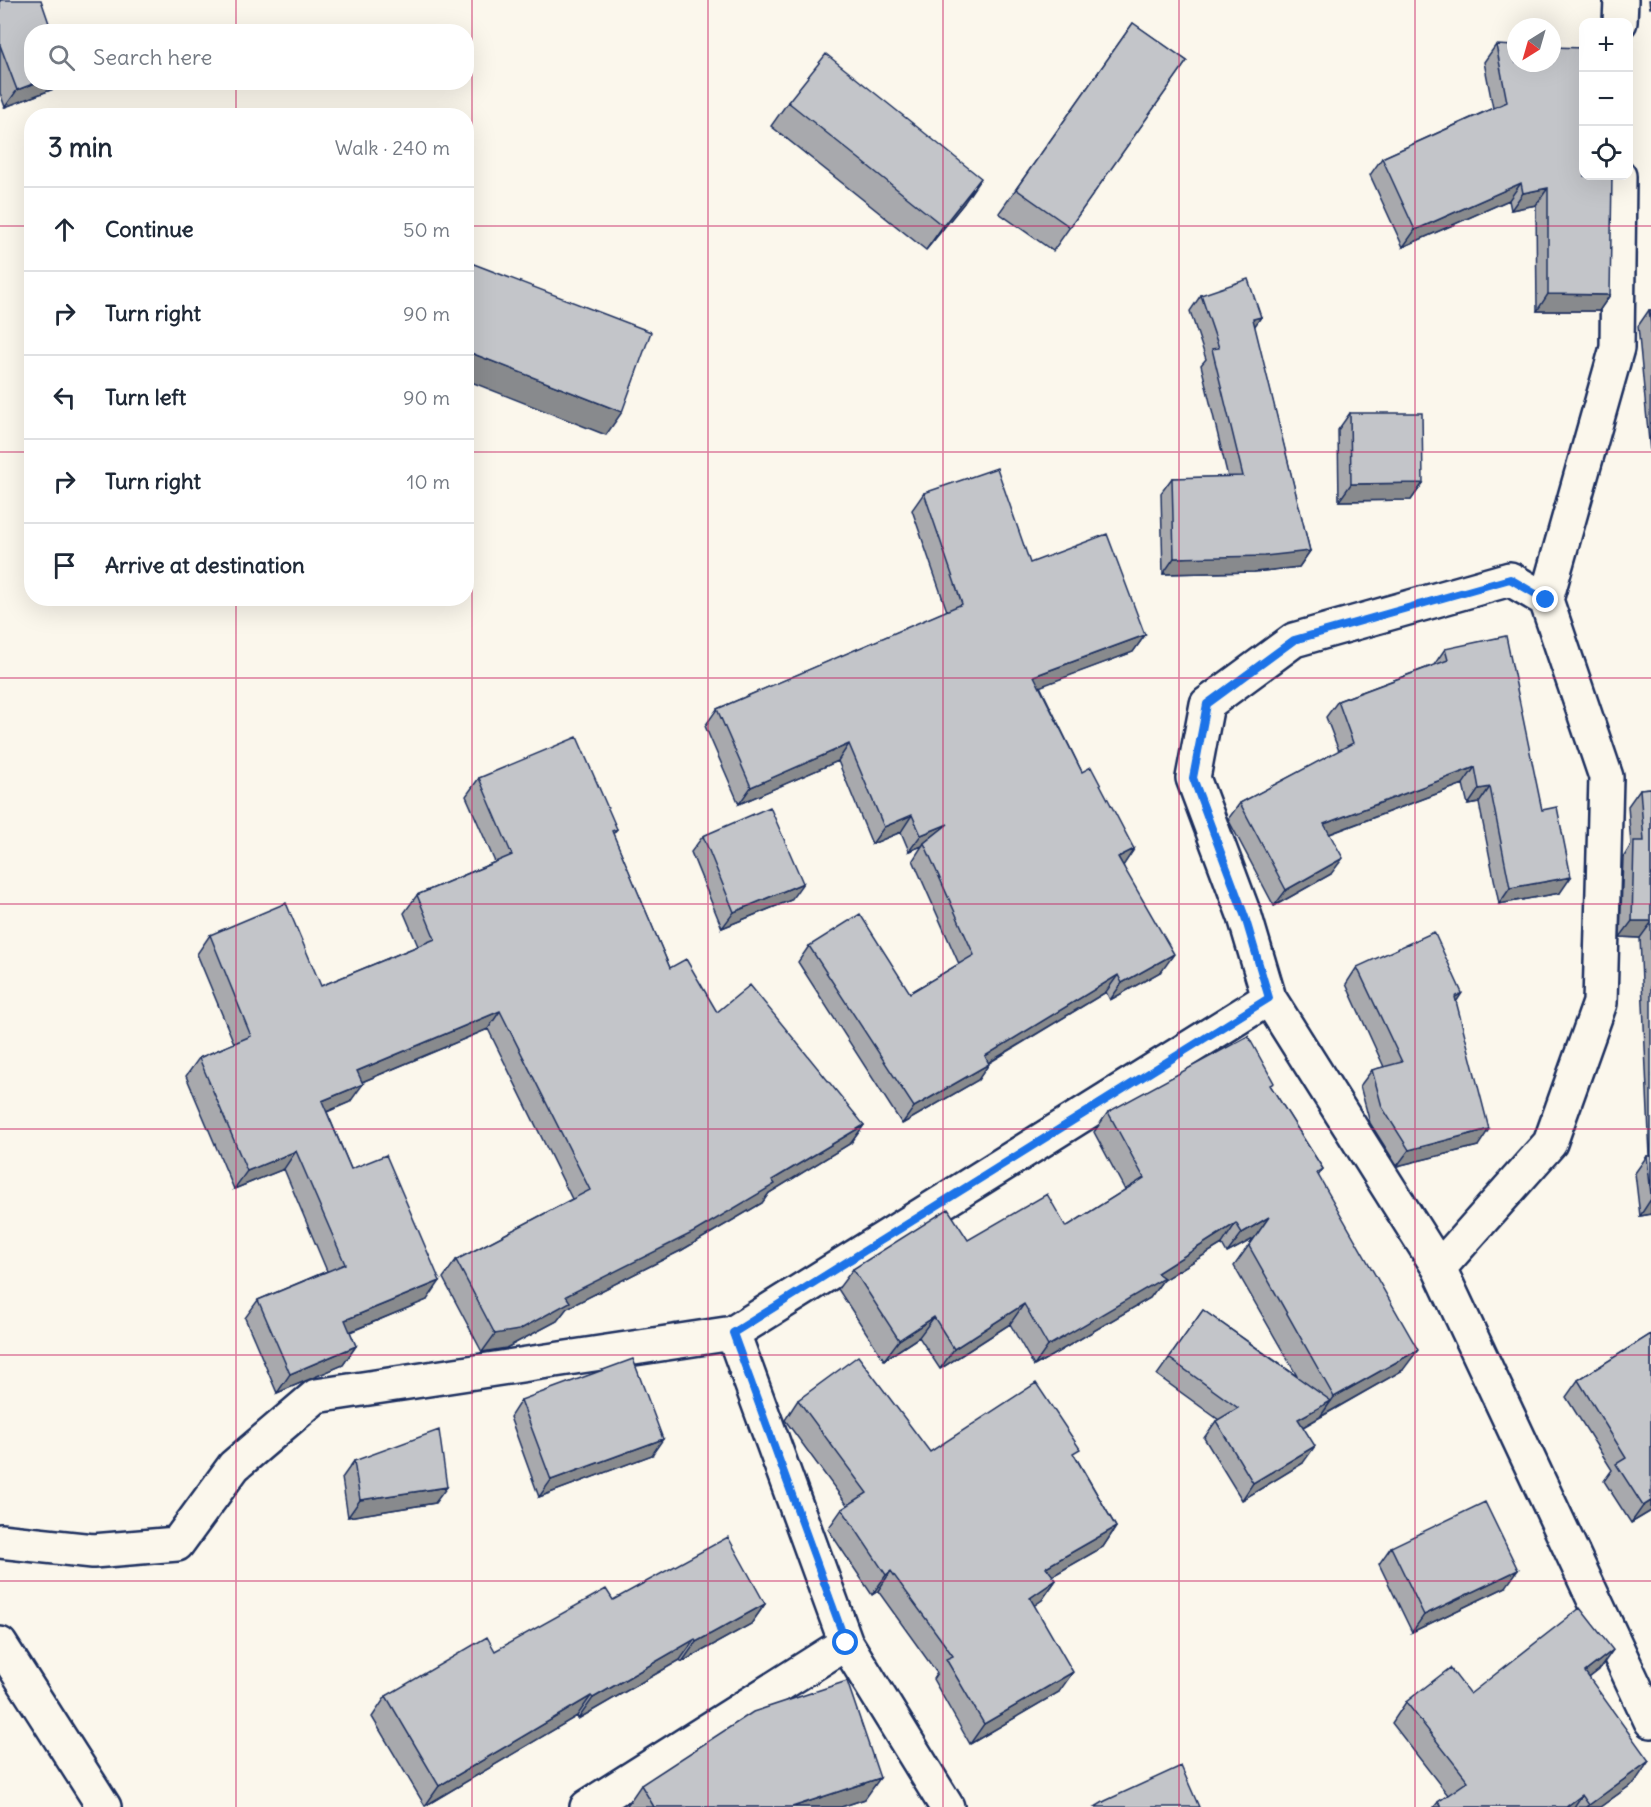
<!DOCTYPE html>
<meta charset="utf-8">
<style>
body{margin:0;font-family:Delius,sans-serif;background:#f6f6f7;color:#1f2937}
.controls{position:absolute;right:18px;top:18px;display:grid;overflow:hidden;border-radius:12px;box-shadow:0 6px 24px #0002}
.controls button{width:54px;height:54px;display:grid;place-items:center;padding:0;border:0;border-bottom:2px solid #e0e1e3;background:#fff;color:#1f2937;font:30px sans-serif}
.compass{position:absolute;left:1507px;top:18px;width:54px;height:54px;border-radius:50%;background:#fff;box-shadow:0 6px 24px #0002;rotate:217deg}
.stop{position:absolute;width:18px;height:18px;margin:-14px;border:4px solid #1a73e8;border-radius:50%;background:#fff}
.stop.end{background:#1a73e8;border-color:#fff;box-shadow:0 2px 6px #0008}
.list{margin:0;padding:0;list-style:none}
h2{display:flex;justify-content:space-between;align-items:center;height:78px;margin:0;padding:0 24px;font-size:26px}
h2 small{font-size:20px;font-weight:400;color:#747a83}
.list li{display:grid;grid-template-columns:39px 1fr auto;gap:18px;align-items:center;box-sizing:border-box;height:84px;padding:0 24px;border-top:2px solid #e0e1e3}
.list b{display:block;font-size:22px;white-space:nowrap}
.list em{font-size:20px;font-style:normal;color:#747a83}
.icon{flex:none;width:33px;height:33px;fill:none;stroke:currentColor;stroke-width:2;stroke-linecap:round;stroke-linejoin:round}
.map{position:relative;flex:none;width:1651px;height:1807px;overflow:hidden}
.search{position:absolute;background:#fff;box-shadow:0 6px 24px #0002;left:24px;top:24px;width:450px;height:66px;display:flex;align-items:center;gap:15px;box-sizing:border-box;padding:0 21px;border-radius:24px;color:#747a83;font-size:22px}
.panel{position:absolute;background:#fff;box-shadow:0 6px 24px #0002;left:24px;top:108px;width:450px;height:498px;border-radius:24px}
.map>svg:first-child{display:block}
</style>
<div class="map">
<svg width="1651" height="1807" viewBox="0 0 1651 1807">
<rect width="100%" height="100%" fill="#fbf7ec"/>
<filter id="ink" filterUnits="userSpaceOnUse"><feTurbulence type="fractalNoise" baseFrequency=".0167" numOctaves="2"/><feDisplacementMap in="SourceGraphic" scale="12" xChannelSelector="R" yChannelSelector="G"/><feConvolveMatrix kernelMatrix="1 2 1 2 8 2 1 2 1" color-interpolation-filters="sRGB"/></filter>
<g filter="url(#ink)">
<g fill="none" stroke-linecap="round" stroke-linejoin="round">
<!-- street casing -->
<g stroke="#1b2f5e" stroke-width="38">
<path id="street" d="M 1620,22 L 1621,0
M 1546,600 L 1510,579 L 1294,640 L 1207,704 L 1193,778 L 1245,917 L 1269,998 L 1439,1268 L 1651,1721
M 1439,1268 L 1550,1143 L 1600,1003 L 1606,777 L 1546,600 L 1617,348 L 1619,176
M 0,1541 L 93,1551 L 177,1544 L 234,1466 L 316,1396 L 733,1333
M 0,1644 L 104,1807
M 587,1807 L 846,1643
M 947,1807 L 846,1643 L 733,1333 L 1269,998"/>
</g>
<!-- street -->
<use href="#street" stroke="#fbf7ec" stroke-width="33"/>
</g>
<!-- wall -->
<path fill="#a8a9ad" stroke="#1b2f5e" stroke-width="1.5" d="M 0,0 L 56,88 L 5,107 L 0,93 Z
M 1649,0 L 1651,0 L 1651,8 L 1650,8 Z
M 1133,23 L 1187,61 L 1053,251 L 999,213 Z
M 1496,45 L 1610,295 L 1599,311 L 1537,311 L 1536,205 L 1511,210 L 1509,200 L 1403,247 L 1370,175 L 1382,158 L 1493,108 L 1484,62 Z
M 788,102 L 964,203 L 926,250 L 771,126 Z
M 1201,295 L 1261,317 L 1254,326 L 1310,551 L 1299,567 L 1254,572 L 1163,574 L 1161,493 L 1172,478 L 1228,477 L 1201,365 L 1206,359 L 1190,311 Z
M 1649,310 L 1651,310 L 1650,452 L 1638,326 Z
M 1350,413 L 1423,483 L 1411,500 L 1339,501 L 1338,430 Z
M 924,493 L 1030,563 L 1145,635 L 1133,652 L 1040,686 L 1082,772 L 1134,849 L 1123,865 L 1162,971 L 1110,1000 L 1106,992 L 989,1063 L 978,1080 L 902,1124 L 798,962 L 809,946 L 910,993 L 959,964 L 913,860 L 922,846 L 909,851 L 901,832 L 872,844 L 838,761 L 739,804 L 705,726 L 717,709 L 947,611 L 912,510 Z
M 1445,649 L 1542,810 L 1560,893 L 1499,904 L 1479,803 L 1468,805 L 1463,784 L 1330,834 L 1331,874 L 1274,906 L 1228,819 L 1240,803 L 1339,751 L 1326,717 L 1338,701 L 1434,665 Z
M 479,778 L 617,829 L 613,834 L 670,968 L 717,1012 L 864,1125 L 851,1143 L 769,1193 L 762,1203 L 682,1250 L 567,1308 L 557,1321 L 506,1348 L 482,1352 L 443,1278 L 456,1260 L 572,1199 L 488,1029 L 362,1082 L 350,1102 L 327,1112 L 351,1169 L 427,1300 L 350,1332 L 356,1346 L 343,1365 L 277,1393 L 245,1318 L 258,1300 L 327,1271 L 284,1169 L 234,1189 L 186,1076 L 199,1058 L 234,1043 L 197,954 L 210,935 L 321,986 L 418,946 L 404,913 L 417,895 L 495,862 L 466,796 Z
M 1651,788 L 1651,1214 L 1640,1216 L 1635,1173 L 1647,1156 L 1650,1156 L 1640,938 L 1620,937 L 1623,858 L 1631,845 L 1628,806 L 1640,789 Z
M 703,836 L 791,900 L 722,928 L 691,852 Z
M 1357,967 L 1456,1002 L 1478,1146 L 1397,1166 L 1370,1123 L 1360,1086 L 1372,1070 L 1384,1067 L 1346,984 Z
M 1271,1087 L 1323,1169 L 1318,1176 L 1403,1370 L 1303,1427 L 1303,1463 L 1242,1500 L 1204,1438 L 1216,1421 L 1219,1420 L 1157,1375 L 1203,1310 L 1297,1376 L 1234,1266 L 1254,1238 L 1227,1253 L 1222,1244 L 1163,1280 L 1150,1298 L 1034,1366 L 1010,1324 L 940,1369 L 919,1337 L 884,1360 L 838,1289 L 853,1269 L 968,1240 L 1066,1227 L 1125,1190 L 1094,1132 L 1108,1112 Z
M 1651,1334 L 1651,1511 L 1631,1523 L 1604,1481 L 1612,1470 L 1566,1397 L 1578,1380 Z
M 521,1400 L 652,1455 L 539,1497 L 510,1417 Z
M 798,1400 L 930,1452 L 1075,1456 L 1116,1527 L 1103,1547 L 1052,1576 L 1056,1580 L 1042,1600 L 1034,1605 L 1059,1692 L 970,1744 L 933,1679 L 937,1673 L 878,1591 L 872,1595 L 828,1529 L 842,1509 L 848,1506 L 785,1420 Z
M 354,1461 L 435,1503 L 348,1517 L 342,1478 Z
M 1391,1547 L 1506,1587 L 1412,1632 L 1379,1564 Z
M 613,1600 L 765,1604 L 751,1624 L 682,1662 L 680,1660 L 578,1719 L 577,1716 L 425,1806 L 372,1717 L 386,1696 L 495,1651 Z
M 1599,1670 L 1589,1678 L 1635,1782 L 1600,1807 L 1434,1807 L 1438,1802 L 1448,1795 L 1392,1723 L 1406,1702 L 1470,1694 Z
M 641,1785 L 865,1799 L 841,1807 L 626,1807 Z"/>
<!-- shaded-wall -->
<path fill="#888a8d" stroke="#1b2f5e" stroke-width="1.5" d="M 38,82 L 60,82 L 56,88 L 5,107 L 17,90 Z
M 981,178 L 964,203 L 926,250 L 943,226 Z
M 1521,183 L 1509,200 L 1403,247 L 1415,230 Z
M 1548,188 L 1536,205 L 1511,210 L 1523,193 Z
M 1548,294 L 1610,295 L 1599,311 L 1537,311 Z
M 1261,317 L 1250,333 L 1253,319 Z
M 466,351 L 622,412 L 606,435 L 466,380 Z
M 1423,483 L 1411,500 L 1339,501 L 1351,484 Z
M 1310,551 L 1299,567 L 1254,572 L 1163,574 L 1174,558 Z
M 1145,635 L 1133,652 L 1023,693 L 1034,676 Z
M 849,744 L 838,761 L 739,804 L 751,787 Z
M 1475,767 L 1463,784 L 1313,840 L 1324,824 Z
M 1490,787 L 1479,803 L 1468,805 L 1479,789 Z
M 912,815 L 901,832 L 872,844 L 884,827 Z
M 948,824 L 924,843 L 922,846 L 909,851 L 921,835 Z
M 1134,849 L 1123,866 L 1118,857 Z
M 1343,858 L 1331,874 L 1274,906 L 1286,890 Z
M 1571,877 L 1560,893 L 1499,904 L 1510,888 Z
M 803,883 L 791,900 L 722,928 L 734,912 Z
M 1632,921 L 1651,921 L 1651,923 L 1640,938 L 1620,937 Z
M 1174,954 L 1162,971 L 1110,1000 L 1122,983 Z
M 1118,975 L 1106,992 L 973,1072 L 985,1056 Z
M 1462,993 L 1451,1010 L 1455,997 Z
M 500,1011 L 488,1029 L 345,1089 L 357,1071 Z
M 989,1064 L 978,1080 L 902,1124 L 914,1107 Z
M 363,1084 L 350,1102 L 309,1119 L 322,1101 Z
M 864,1125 L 851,1143 L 769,1193 L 762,1203 L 682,1250 L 567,1308 L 557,1321 L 506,1348 L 482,1352 L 495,1334 L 566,1296 L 772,1180 Z
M 1489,1129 L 1478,1146 L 1397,1166 L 1409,1150 Z
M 296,1151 L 284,1169 L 234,1189 L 247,1171 Z
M 1651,1199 L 1651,1214 L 1640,1216 Z
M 1269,1217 L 1255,1238 L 1227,1253 L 1242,1233 Z
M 1236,1223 L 1222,1244 L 1163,1280 L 1150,1298 L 1034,1366 L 1048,1346 L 1157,1273 Z
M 440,1281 L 427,1300 L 332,1339 L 345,1320 Z
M 1024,1304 L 1010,1324 L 940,1369 L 954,1349 Z
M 934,1317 L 919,1337 L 884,1360 L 899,1340 Z
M 356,1346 L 343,1365 L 277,1393 L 290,1374 Z
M 1418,1350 L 1403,1370 L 1320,1417 L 1334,1397 Z
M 1331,1401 L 1320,1417 L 1287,1436 L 1298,1419 Z
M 663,1439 L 652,1455 L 539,1497 L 551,1480 Z
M 1315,1446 L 1303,1463 L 1242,1500 L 1253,1483 Z
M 447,1487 L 435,1503 L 348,1517 L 360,1500 Z
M 1651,1501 L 1651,1511 L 1631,1523 L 1643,1506 Z
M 1116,1527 L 1103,1547 L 1033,1587 L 1046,1567 Z
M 1518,1570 L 1506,1587 L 1412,1632 L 1424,1615 Z
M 891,1571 L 878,1591 L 872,1595 L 886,1575 Z
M 1056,1580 L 1042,1600 L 1016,1618 L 1030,1598 Z
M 765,1604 L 751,1624 L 682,1662 L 696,1642 Z
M 695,1639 L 680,1660 L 578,1719 L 593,1698 Z
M 1613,1650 L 1599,1670 L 1570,1692 L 1585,1672 Z
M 1073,1672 L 1059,1692 L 970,1744 L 984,1724 Z
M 591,1696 L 577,1716 L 425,1806 L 439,1786 Z
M 1649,1761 L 1635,1782 L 1600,1807 L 1587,1807 L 1589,1805 Z
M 880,1778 L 865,1799 L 841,1807 L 792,1807 Z
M 1582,1795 L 1574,1807 L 1566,1807 Z"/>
<!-- building -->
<path fill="#c3c5c9" stroke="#1b2f5e" stroke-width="1.5" d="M 0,0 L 41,0 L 52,32 L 32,32 L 32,82 L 38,82 L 17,90 L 0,45 Z
M 1133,23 L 1187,61 L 1070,227 L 1016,189 Z
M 1496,45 L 1516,46 L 1516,63 L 1552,63 L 1552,47 L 1584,48 L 1584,176 L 1612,176 L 1610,295 L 1548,294 L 1548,188 L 1523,193 L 1521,183 L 1415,230 L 1382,158 L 1507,102 Z
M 826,54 L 981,178 L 943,226 L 788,102 Z
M 466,261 L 651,332 L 622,412 L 466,351 Z
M 1248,279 L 1261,317 L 1253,319 L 1310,551 L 1265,556 L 1174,558 L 1172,478 L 1243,476 L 1212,349 L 1219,348 L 1201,295 Z
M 1649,310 L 1651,310 L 1651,325 Z
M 1350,413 L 1422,413 L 1423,483 L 1351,484 Z
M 997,468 L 1030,563 L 1107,534 L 1145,635 L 1034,676 L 1082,772 L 1091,767 L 1134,849 L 1118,857 L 1174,954 L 1122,983 L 1118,975 L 985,1056 L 989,1064 L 914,1107 L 809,946 L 860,914 L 910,993 L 974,955 L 924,843 L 948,824 L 921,835 L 912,815 L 884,827 L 849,744 L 751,787 L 717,709 L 962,604 L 924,493 Z
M 1506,636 L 1542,810 L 1557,807 L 1571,877 L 1510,888 L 1490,787 L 1479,789 L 1475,767 L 1324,824 L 1343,858 L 1286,890 L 1240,803 L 1353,743 L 1338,701 L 1448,660 L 1445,649 Z
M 577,737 L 617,829 L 612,831 L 670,968 L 686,959 L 717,1012 L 750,985 L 864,1125 L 772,1180 L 775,1184 L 694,1232 L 566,1296 L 570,1302 L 519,1330 L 495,1334 L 456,1260 L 590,1190 L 500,1011 L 357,1071 L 363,1084 L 322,1101 L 351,1169 L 386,1155 L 440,1281 L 345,1320 L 356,1346 L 290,1374 L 258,1300 L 345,1264 L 296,1151 L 247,1171 L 199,1058 L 251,1036 L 210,935 L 286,903 L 321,986 L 435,939 L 417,895 L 512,855 L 479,778 Z
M 1651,788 L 1651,921 L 1632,921 L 1634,841 L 1644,841 L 1640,789 Z
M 770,807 L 803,883 L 734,912 L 703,836 Z
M 1434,932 L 1462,993 L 1455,997 L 1489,1129 L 1409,1150 L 1382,1107 L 1372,1070 L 1402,1062 L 1357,967 Z
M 1248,1036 L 1274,1083 L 1270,1085 L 1323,1169 L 1317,1173 L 1418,1350 L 1334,1397 L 1249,1246 L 1269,1217 L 1242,1233 L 1236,1223 L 1157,1273 L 1164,1278 L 1048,1346 L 1024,1304 L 954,1349 L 934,1317 L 899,1340 L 853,1269 L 948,1209 L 968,1240 L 1047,1194 L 1066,1227 L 1144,1178 L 1108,1112 Z
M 1647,1156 L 1651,1156 L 1651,1195 Z
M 1203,1310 L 1331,1401 L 1298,1419 L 1315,1446 L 1253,1483 L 1216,1421 L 1238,1408 L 1169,1358 Z
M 1651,1334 L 1651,1501 L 1643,1506 L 1616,1464 L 1626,1458 L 1578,1380 Z
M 858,1356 L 930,1452 L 1036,1383 L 1080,1449 L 1073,1453 L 1116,1527 L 1046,1567 L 1056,1580 L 1030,1598 L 1073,1672 L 984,1724 L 946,1659 L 953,1656 L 891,1571 L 886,1575 L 842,1509 L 867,1493 L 798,1400 Z
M 633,1359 L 663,1439 L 551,1480 L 521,1400 Z
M 439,1430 L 447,1487 L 360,1500 L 354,1461 Z
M 1485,1502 L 1518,1570 L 1424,1615 L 1391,1547 Z
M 728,1537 L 765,1604 L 696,1642 L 695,1639 L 593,1698 L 591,1696 L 439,1786 L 386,1696 L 487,1637 L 495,1651 L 606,1589 L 613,1600 Z
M 1580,1608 L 1613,1650 L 1585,1672 L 1649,1761 L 1589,1805 L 1582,1795 L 1566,1807 L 1442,1807 L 1438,1802 L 1468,1781 L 1406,1702 L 1450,1668 L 1470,1694 Z
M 847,1681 L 880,1778 L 792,1807 L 654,1807 L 641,1785 L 753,1712 Z
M 1181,1766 L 1199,1807 L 1095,1807 L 1105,1801 Z"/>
</g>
<g fill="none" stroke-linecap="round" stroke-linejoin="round" filter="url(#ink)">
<!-- route -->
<path stroke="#1a73e8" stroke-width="8" d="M 846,1643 L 733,1333 L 1269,998 L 1245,917 L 1193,778 L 1207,704 L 1294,640 L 1510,579 L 1546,600"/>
</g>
<!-- grid -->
<path fill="none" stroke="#c2185b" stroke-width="1.5" stroke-opacity="0.55" d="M 236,0 L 236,32M 472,0 L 472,1807M 708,0 L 708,1807M 943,0 L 943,1807M 1179,0 L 1179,1807M 1415,0 L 1415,1807M 236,82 L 236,116M 0,226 L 32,226M 466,226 L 1651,226M 0,452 L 32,452M 466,452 L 1651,452M 236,598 L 236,1807M 0,678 L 1651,678M 0,904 L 1651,904M 0,1129 L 1651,1129M 0,1355 L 1651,1355M 0,1581 L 1651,1581"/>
</svg>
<div class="controls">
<button>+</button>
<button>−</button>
<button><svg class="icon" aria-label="locate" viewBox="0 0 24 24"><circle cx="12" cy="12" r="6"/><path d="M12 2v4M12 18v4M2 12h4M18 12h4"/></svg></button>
</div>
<svg class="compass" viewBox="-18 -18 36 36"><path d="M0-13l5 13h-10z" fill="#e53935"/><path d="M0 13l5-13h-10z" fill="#747a83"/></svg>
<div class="stop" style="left:846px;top:1643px"></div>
<div class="stop end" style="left:1546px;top:600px"></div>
<div class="search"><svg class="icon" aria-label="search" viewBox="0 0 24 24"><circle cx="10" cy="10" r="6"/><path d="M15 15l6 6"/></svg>Search here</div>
<section class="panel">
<h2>3 min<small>Walk · 240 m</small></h2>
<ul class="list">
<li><svg class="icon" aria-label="ahead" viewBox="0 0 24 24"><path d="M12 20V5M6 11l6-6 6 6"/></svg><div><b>Continue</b></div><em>50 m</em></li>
<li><svg class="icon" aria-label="right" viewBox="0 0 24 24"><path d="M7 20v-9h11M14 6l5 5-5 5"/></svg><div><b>Turn right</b></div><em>90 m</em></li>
<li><svg class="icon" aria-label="left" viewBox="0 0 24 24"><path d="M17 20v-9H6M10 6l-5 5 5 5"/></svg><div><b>Turn left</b></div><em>90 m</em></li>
<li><svg class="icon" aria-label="right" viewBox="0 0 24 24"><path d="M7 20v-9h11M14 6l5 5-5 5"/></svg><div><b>Turn right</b></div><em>10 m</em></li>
<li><svg class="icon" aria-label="arrive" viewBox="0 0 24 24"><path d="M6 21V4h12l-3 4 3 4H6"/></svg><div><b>Arrive at destination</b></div></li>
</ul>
</section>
</div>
